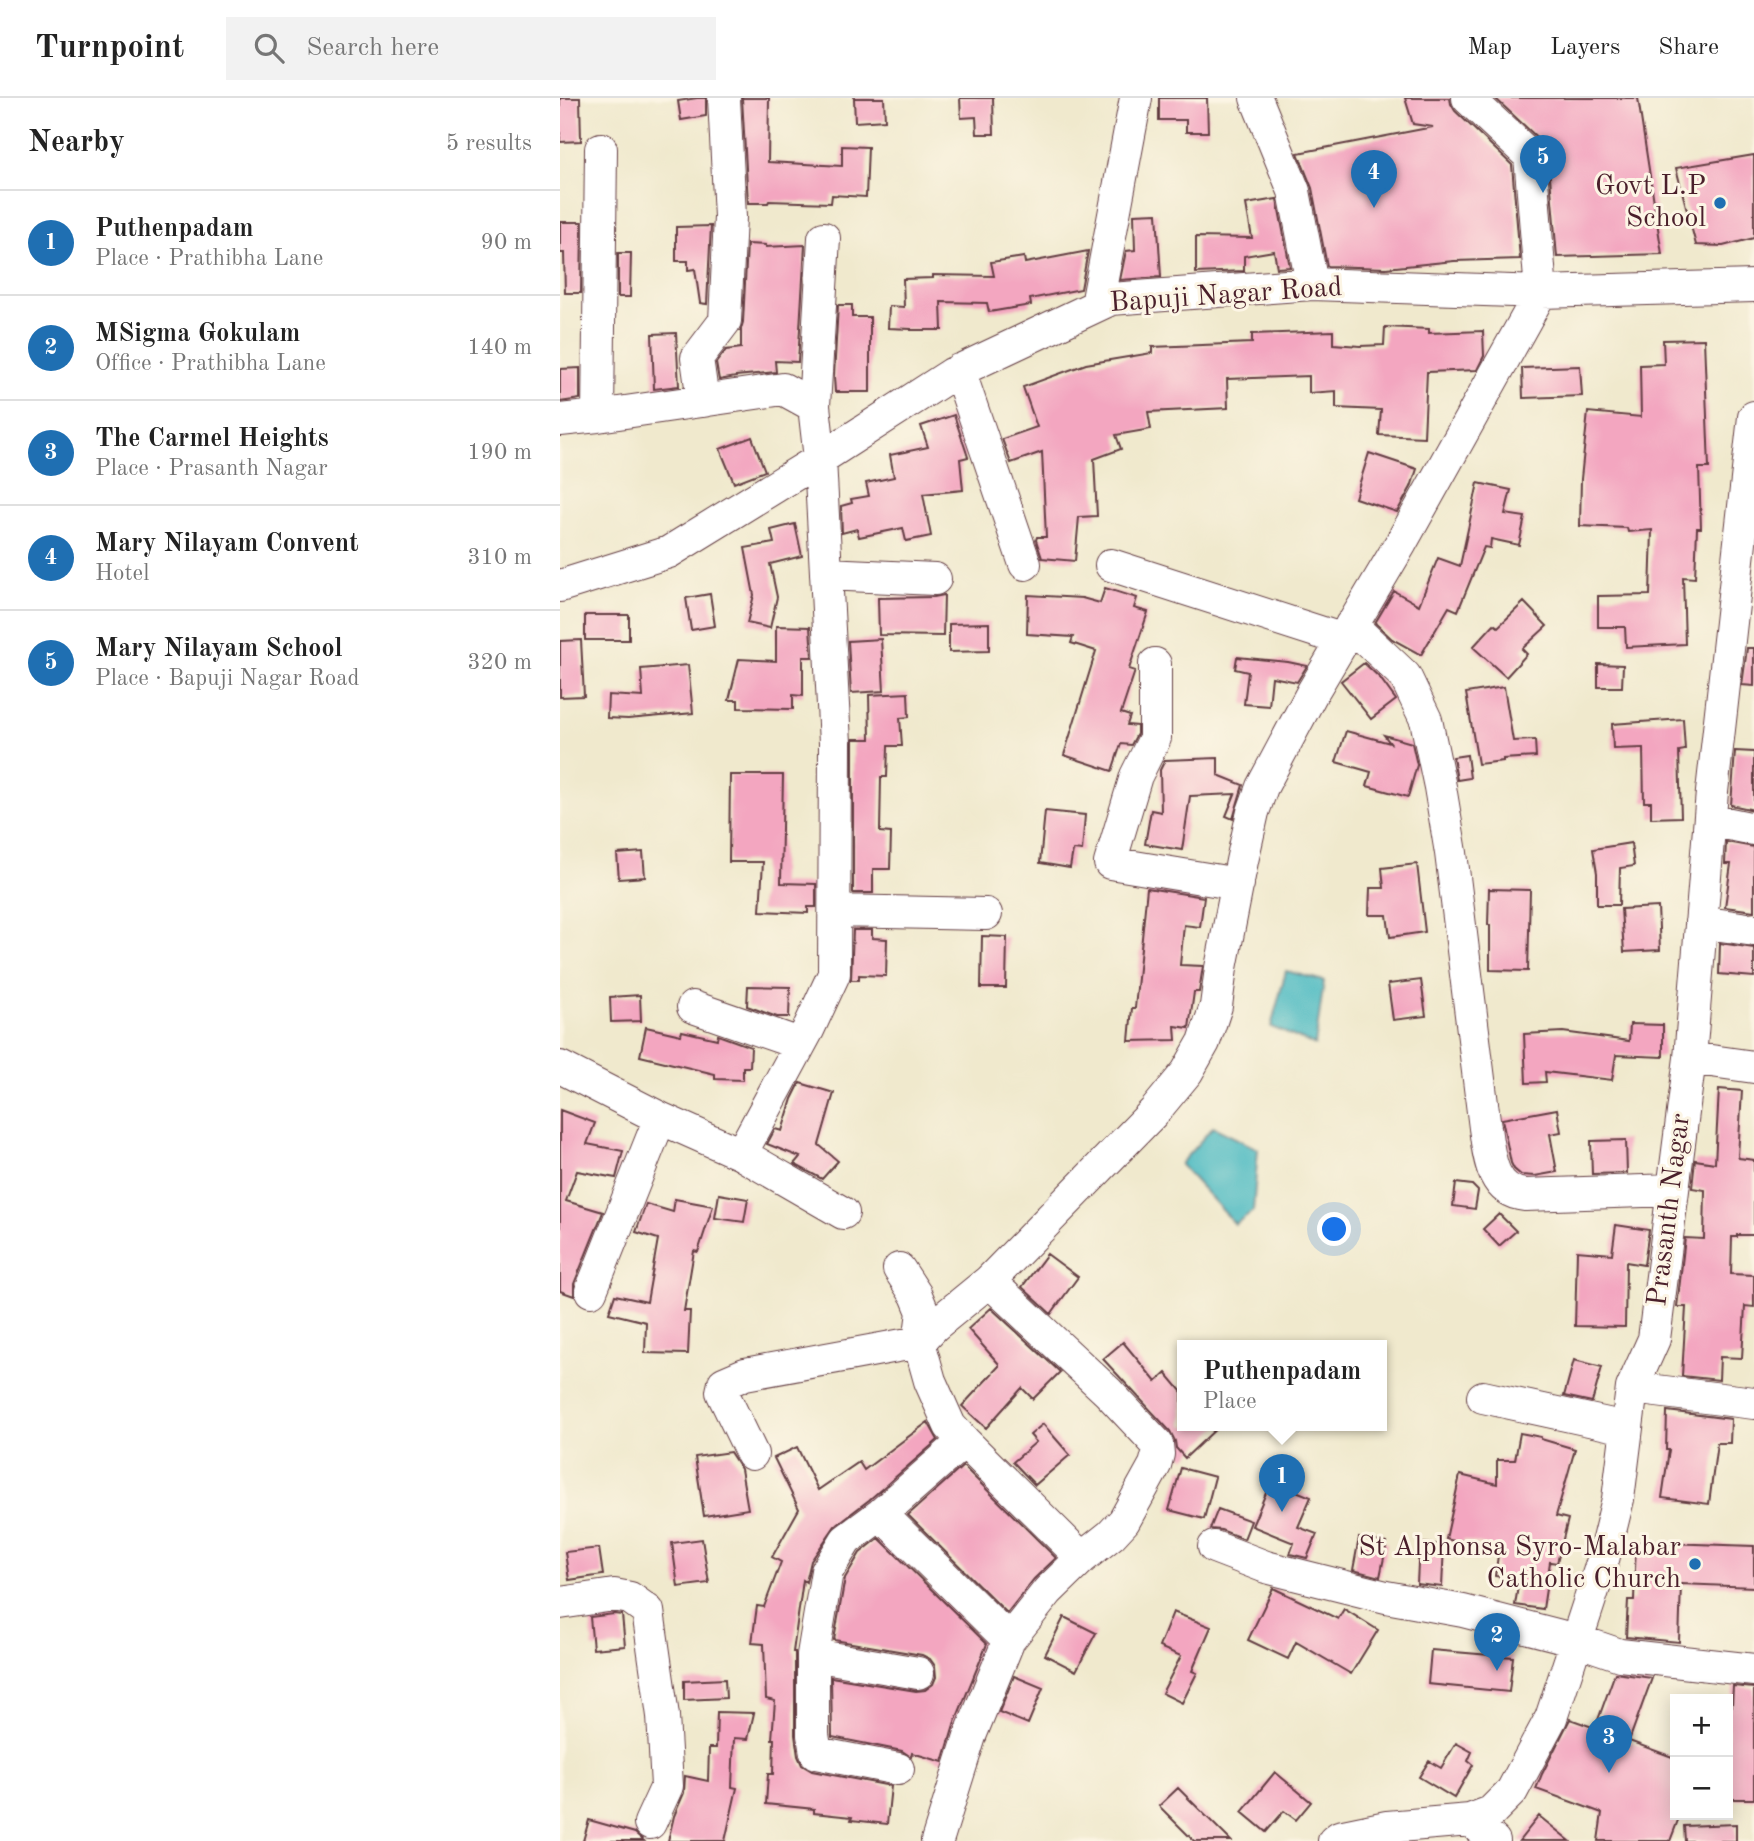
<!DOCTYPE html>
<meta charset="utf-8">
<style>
body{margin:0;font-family:"Old Standard TT",serif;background:#f2f2f2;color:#222}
.controls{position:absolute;right:21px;bottom:21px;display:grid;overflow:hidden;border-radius:0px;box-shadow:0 4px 18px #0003}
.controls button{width:63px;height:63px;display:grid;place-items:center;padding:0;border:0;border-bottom:2px solid #e0e0e0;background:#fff;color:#222;font:35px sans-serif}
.you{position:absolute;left:775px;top:1132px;width:24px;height:24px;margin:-18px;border:5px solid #fff;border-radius:50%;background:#1a73e8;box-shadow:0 0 0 10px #1a73e833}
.badge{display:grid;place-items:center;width:46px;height:46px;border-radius:50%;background:#1f6fb2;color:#fff;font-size:23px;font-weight:700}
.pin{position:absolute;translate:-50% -58px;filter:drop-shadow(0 2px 4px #0008)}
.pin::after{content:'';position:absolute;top:37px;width:24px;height:21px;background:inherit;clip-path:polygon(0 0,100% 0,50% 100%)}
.popup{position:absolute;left:617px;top:1242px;width:210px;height:91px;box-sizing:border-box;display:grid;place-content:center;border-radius:0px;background:#fff;filter:drop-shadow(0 2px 5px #0005);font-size:23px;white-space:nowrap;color:#767676}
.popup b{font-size:26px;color:#222}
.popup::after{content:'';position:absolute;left:50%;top:100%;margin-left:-14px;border:14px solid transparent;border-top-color:#fff}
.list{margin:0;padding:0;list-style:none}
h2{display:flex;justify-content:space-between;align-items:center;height:91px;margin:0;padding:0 28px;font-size:30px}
h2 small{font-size:23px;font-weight:400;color:#767676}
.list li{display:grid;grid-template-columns:46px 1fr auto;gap:21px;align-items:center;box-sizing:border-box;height:105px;padding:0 28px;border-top:2px solid #e0e0e0}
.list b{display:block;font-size:26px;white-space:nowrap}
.list p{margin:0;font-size:23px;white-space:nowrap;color:#767676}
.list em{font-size:23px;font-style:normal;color:#767676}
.icon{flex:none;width:38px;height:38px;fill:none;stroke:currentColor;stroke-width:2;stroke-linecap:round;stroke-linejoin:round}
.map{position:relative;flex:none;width:1194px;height:1743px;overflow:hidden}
header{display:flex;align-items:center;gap:42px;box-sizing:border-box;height:98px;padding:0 35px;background:#fff;border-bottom:2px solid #e0e0e0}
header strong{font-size:33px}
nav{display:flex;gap:38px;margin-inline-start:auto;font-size:24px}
.search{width:490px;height:63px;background:#f2f2f2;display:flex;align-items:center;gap:18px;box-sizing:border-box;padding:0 24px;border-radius:0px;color:#767676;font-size:26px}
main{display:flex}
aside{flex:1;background:#fff}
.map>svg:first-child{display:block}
</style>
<header>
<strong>Turnpoint</strong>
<div class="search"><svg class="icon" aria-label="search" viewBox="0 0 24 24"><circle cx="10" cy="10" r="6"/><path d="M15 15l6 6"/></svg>Search here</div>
<nav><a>Map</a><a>Layers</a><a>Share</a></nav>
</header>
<main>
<aside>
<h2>Nearby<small>5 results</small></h2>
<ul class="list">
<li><span class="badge">1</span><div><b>Puthenpadam</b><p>Place · Prathibha Lane</p></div><em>90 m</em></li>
<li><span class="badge">2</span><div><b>MSigma Gokulam</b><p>Office · Prathibha Lane</p></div><em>140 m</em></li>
<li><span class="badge">3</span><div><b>The Carmel Heights</b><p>Place · Prasanth Nagar</p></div><em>190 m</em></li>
<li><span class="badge">4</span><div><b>Mary Nilayam Convent</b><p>Hotel</p></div><em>310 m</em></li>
<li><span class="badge">5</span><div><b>Mary Nilayam School</b><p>Place · Bapuji Nagar Road</p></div><em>320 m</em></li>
</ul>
</aside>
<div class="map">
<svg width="1194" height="1743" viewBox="0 0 1194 1743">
<rect width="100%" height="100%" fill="#fcf5e5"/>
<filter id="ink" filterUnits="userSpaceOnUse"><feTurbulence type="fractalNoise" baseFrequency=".0143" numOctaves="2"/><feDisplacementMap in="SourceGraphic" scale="14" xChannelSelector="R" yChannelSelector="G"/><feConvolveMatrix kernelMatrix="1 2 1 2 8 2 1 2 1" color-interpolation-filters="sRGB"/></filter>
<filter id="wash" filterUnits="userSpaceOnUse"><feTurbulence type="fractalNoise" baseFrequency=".00686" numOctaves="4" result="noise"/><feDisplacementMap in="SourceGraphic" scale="28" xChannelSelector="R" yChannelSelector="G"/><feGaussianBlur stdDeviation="1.57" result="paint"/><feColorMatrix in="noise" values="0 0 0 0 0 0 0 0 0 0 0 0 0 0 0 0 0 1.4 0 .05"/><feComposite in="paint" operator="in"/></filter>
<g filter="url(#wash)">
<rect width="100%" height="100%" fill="#f0e9cd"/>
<!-- water -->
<path fill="#4ab9c1" stroke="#4a6c76" stroke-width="2" d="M 726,873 L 764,883 L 755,947 L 711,929 Z
M 653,1029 L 698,1051 L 693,1113 L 675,1126 L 620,1066 Z"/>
<g id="blocks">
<!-- building -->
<path fill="#f3a6c0" d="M 0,0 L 20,0 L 21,43 L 0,44 Z
M 137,0 L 146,0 L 146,18 L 121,22 L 118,3 Z
M 182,0 L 209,0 L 208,64 L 282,68 L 282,48 L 308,49 L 306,99 L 272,97 L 271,105 L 209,103 L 208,105 L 188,105 Z
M 294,0 L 324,0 L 325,22 L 295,24 Z
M 400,0 L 433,0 L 434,36 L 417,36 L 416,19 L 401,20 Z
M 599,0 L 647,0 L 648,34 L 626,34 L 626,22 L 599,22 Z
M 845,0 L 890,0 L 891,6 L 895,13 L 952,67 L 960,161 L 894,163 L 826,170 L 767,168 L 752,90 L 738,55 L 873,29 L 853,26 Z
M 935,0 L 1078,0 L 1102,156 L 997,159 L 988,56 L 983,45 Z
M 1194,57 L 1194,140 L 1163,148 L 1136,147 L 1116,70 Z
M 717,101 L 730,169 L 717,170 L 714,153 L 684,158 L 684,173 L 636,175 L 636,139 L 692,140 L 686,106 Z
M 597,115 L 601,179 L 560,182 L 566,153 L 575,152 L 574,116 Z
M 0,124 L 22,124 L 21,195 L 5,195 L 4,155 L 0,155 Z
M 151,128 L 147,206 L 140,205 L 135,171 L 128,172 L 128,163 L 116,163 L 116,129 Z
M 187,146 L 206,147 L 206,149 L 245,147 L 238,264 L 215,263 L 216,274 L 176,278 L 176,279 L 159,282 L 156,265 L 166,252 L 181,250 L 181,231 L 183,224 Z
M 528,153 L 521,191 L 470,201 L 471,207 L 429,214 L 427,205 L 381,204 L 382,232 L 351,232 L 351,231 L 328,230 L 329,208 L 344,209 L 343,181 L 373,180 L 373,177 L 434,178 L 431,164 L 464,159 L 465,165 Z
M 58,155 L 71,155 L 70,199 L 58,199 Z
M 278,207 L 292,207 L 292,219 L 310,219 L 310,294 L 275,294 L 274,278 Z
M 825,229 L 869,231 L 869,235 L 923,233 L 924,258 L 917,272 L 867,274 L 864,339 L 819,337 L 821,312 L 776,310 L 776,293 L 749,295 L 749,278 L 667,281 L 668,310 L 588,314 L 591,331 L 556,337 L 561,351 L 534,361 L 537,418 L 519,419 L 515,463 L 482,460 L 476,442 L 477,439 L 486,439 L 482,354 L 451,365 L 442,341 L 477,329 L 463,289 L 526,266 L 592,255 L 592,249 L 692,245 L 692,236 L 773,233 L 773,246 L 800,248 L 824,247 Z
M 116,235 L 119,288 L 94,291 L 92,236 Z
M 1144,241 L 1149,370 L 1139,370 L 1141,430 L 1137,430 L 1135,480 L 1123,479 L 1125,546 L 1066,549 L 1065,529 L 1038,529 L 1038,498 L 1090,497 L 1092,432 L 1068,434 L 1067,430 L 1020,428 L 1021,381 L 1028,314 L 1081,319 L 1080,267 L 1104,266 L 1103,242 Z
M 1020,268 L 1022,298 L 963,300 L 962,270 Z
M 20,270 L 20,301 L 0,304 L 0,271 Z
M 394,317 L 408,359 L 400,361 L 403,392 L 363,396 L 371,438 L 346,443 L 343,430 L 299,439 L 297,431 L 282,435 L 281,408 L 292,405 L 291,401 L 309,398 L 306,385 L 334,379 L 330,357 L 368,349 L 361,328 Z
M 192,339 L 205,373 L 174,385 L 160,351 Z
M 809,355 L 857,371 L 851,389 L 837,414 L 795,400 Z
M 918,385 L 951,392 L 945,416 L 965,419 L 959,447 L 931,441 L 930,450 L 924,449 L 898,513 L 889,509 L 861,557 L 832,541 L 815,525 L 834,493 L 859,507 L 878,460 L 900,468 Z
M 235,426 L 242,458 L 210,466 L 217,499 L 210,530 L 187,525 L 194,497 L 185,450 L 214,445 L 211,432 Z
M 545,490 L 577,500 L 574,510 L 588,514 L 569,571 L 575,573 L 561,615 L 570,618 L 567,627 L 577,628 L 577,636 L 571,647 L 561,646 L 552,673 L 504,657 L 536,553 L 511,545 L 513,539 L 467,536 L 468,497 L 522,500 L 540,505 Z
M 150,496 L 155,528 L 131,532 L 126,500 Z
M 384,497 L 383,538 L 319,537 L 318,500 L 374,499 Z
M 964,504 L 987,528 L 962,551 L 967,556 L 946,579 L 913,549 L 934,526 L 938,529 Z
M 25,517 L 69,517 L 69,542 L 25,542 Z
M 429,525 L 429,553 L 389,554 L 389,526 Z
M 216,528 L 250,529 L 252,559 L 243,559 L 243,598 L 233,597 L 233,611 L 178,610 L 178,602 L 169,602 L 179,561 L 216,563 Z
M 321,541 L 324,593 L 291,595 L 288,543 Z
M 21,542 L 24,598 L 0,599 L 0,543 Z
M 1187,550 L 1194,550 L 1194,588 L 1182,587 Z
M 677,559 L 728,564 L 747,568 L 737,584 L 712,579 L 709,608 L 684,606 L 688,574 L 675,571 Z
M 804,565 L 820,580 L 836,602 L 811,621 L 781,583 Z
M 1038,566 L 1063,567 L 1062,589 L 1038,589 Z
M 128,567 L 133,615 L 68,621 L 47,620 L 48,597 L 83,599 L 81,571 Z
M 944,589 L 953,643 L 975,642 L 976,659 L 943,661 L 943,663 L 918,666 L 906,595 Z
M 348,595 L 349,619 L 340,620 L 342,648 L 328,648 L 327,679 L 321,679 L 320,734 L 331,735 L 330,771 L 313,771 L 313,795 L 293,795 L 293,641 L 310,641 L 309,597 Z
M 1123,621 L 1125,652 L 1119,653 L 1121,719 L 1091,720 L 1091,704 L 1084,704 L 1083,650 L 1053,651 L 1052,626 Z
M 786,633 L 830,645 L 824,637 L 852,645 L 857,667 L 848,699 L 807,688 L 811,674 L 776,664 Z
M 1175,653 L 1194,654 L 1194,712 L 1171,707 Z
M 907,657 L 910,680 L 897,682 L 893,659 Z
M 658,660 L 658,677 L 683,687 L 673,721 L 666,718 L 675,696 L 630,698 L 622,752 L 585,746 L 591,712 L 601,714 L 600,672 L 605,662 Z
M 170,677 L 223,677 L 221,785 L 256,786 L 256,809 L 248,809 L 248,815 L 200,813 L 203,764 L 169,764 Z
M 485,713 L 525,717 L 522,753 L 513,752 L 510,770 L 480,765 Z
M 1166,744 L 1194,749 L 1194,813 L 1165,809 L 1171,766 L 1165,766 Z
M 1071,745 L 1074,768 L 1060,770 L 1059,807 L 1037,807 L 1037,775 L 1033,751 Z
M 83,754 L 85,779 L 59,781 L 57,756 Z
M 857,766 L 865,834 L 830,839 L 827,817 L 809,817 L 810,790 L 824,790 L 822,770 Z
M 587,790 L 644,799 L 640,829 L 624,827 L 620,867 L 643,868 L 639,894 L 634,894 L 629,930 L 615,928 L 616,942 L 569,943 L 572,910 L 575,910 Z
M 929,791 L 970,792 L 968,873 L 930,872 L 930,827 L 928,827 Z
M 1098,809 L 1100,852 L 1064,854 L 1061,811 Z
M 293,832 L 312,832 L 312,840 L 327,841 L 326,878 L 299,877 L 299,882 L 291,882 Z
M 422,838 L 447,839 L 446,890 L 421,890 Z
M 1160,845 L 1194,850 L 1194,879 L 1159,876 Z
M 861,882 L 866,918 L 833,922 L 828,886 Z
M 188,888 L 230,889 L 229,919 L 217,919 L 187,908 Z
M 80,897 L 81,923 L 51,924 L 50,899 Z
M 1070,926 L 1103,927 L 1103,959 L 1056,957 L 1052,982 L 985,974 L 986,984 L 966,985 L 964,936 L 1003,934 L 1069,943 Z
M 86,929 L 121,937 L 122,933 L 157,941 L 158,937 L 191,949 L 190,969 L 183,969 L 183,982 L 155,981 L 155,976 L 80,958 Z
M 240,985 L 274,995 L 259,1047 L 278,1063 L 262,1081 L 234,1066 L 240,1059 L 207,1046 L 215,1031 L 222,1033 L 232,1001 Z
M 1159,991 L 1182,993 L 1178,1058 L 1179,1060 L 1194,1062 L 1194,1137 L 1177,1137 L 1177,1139 L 1172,1139 L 1171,1176 L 1194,1177 L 1194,1209 L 1185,1208 L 1182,1260 L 1160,1259 L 1159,1282 L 1122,1278 L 1126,1209 L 1117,1209 L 1125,1140 L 1144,1141 L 1145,1092 L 1132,1090 L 1135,1062 L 1155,1065 Z
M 997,1011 L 1001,1034 L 990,1036 L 997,1074 L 975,1078 L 961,1077 L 954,1071 L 951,1065 L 942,1021 Z
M 0,1012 L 35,1025 L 27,1046 L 63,1053 L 56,1080 L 17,1073 L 6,1103 L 43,1114 L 14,1186 L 14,1198 L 0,1193 Z
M 1066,1042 L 1067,1075 L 1032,1076 L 1031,1043 Z
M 896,1085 L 912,1087 L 918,1093 L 915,1111 L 893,1108 Z
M 159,1096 L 188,1101 L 184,1124 L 155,1120 Z
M 115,1101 L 153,1108 L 138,1154 L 134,1153 L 124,1213 L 130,1213 L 128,1256 L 85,1255 L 86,1224 L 49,1215 L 55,1197 L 87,1204 L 98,1141 L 76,1134 L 86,1106 L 113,1114 Z
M 939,1116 L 956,1133 L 939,1148 L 923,1131 Z
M 1056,1127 L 1089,1132 L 1084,1167 L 1066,1164 L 1065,1229 L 1015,1228 L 1017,1153 L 1052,1156 Z
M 487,1156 L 518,1179 L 491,1216 L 462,1189 Z
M 431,1210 L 500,1274 L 473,1301 L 462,1290 L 426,1330 L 402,1308 L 439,1268 L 439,1266 L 408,1231 Z
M 563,1244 L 596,1284 L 606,1275 L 622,1294 L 622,1328 L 659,1328 L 625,1360 L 616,1350 L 615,1343 L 610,1333 L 543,1261 Z
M 1014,1262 L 1042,1269 L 1032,1304 L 1004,1298 Z
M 1107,1313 L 1171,1321 L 1170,1345 L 1157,1345 L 1149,1406 L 1102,1400 L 1109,1352 L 1106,1352 Z
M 368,1324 L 378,1342 L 309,1402 L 275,1428 L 251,1463 L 246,1484 L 243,1482 L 233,1554 L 235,1554 L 235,1637 L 238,1658 L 242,1667 L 252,1673 L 331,1688 L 327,1726 L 291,1722 L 292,1719 L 254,1715 L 254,1711 L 206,1706 L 208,1676 L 213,1676 L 214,1641 L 212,1641 L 215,1603 L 206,1601 L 204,1546 L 192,1545 L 197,1508 L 204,1509 L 221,1464 L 212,1459 L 239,1411 L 214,1360 L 237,1349 L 258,1392 L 299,1364 L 304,1372 Z
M 483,1326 L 510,1357 L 475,1387 L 453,1364 L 476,1344 L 470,1337 Z
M 960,1335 L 981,1339 L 981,1341 L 1015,1351 L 996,1418 L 1008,1421 L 997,1465 L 990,1464 L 983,1511 L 955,1507 L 959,1482 L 935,1478 L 939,1451 L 903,1442 L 902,1445 L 886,1441 L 900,1377 L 937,1386 L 937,1362 L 955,1362 Z
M 170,1354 L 181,1371 L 188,1411 L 144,1418 L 135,1359 Z
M 402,1369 L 404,1369 L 496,1460 L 474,1481 L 447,1515 L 348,1417 Z
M 621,1370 L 655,1379 L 644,1421 L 609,1412 Z
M 711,1383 L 751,1399 L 738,1429 L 757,1436 L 747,1460 L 730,1456 L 734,1445 L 692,1428 Z
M 658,1411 L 691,1423 L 684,1441 L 661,1432 L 650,1431 Z
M 319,1440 L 427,1546 L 395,1624 L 383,1664 L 352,1655 L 351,1659 L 342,1653 L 272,1639 L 271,1579 L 356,1593 L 365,1592 L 373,1586 L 376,1579 L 375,1568 L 370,1561 L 362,1557 L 274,1542 L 285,1480 L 300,1455 Z
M 799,1440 L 827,1445 L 820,1479 L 793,1472 Z
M 142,1441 L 149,1485 L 118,1489 L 112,1445 Z
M 1076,1444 L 1194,1448 L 1194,1489 L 1121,1486 L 1119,1544 L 1066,1539 L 1068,1502 L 1074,1502 Z
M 859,1445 L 884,1447 L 882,1489 L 857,1486 Z
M 39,1450 L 43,1477 L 9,1482 L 5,1454 Z
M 713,1490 L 778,1521 L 784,1511 L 818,1532 L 791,1576 L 736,1544 L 728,1561 L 688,1542 Z
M 613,1514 L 651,1529 L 632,1573 L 637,1575 L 622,1605 L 602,1595 L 621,1558 L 599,1549 Z
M 54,1516 L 62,1517 L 65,1548 L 33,1551 L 30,1519 Z
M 504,1519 L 536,1535 L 516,1573 L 485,1557 Z
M 871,1552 L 953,1559 L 949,1594 L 868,1586 Z
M 1055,1575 L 1092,1580 L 1069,1643 L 1115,1660 L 1115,1717 L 1120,1717 L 1110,1743 L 1038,1743 L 1042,1715 L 976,1691 L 982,1676 L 1010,1621 L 1035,1630 Z
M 454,1578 L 483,1590 L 468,1626 L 439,1614 Z
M 165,1581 L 166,1600 L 124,1602 L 124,1583 Z
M 1173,1588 L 1194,1590 L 1194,1701 L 1168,1701 L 1168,1608 L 1172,1608 Z
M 157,1614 L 194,1615 L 188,1641 L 174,1640 L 172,1689 L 177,1690 L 165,1743 L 108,1743 L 114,1718 L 124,1695 L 125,1678 L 148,1683 L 149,1650 L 156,1650 Z
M 896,1645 L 912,1654 L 908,1663 L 913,1667 L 894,1700 L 859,1679 L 869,1663 L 881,1670 Z
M 715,1674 L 751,1704 L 736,1722 L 724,1713 L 706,1734 L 682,1714 Z
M 618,1690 L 671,1743 L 634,1743 L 599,1708 Z
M 979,1718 L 1010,1743 L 959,1743 Z
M 29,1722 L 75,1735 L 84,1743 L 23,1743 Z
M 1176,1726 L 1176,1743 L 1125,1743 L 1124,1728 Z"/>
</g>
</g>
<g filter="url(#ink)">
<use href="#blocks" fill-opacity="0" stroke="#633d43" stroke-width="2"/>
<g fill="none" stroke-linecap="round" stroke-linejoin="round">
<!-- minor casing -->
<g stroke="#633d43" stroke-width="34">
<path id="minor" d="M 696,0 L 734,93 L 752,186
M 537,207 L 576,0
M 399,272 L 465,466
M 143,303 L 137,260 L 165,223 L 170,119 L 164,0
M 254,308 L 264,140
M 38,318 L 41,51
M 0,322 L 38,318 L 223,291 L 254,308 L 260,361 L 275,645 L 274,876 L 248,932 L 181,1056 L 100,1020 L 0,969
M 551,467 L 784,542
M 266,476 L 375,481
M 0,488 L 109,454 L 260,361 L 392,276 L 551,201 L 752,186 L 981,194 L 1194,188
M 791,527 L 845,578 L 866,622 L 880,689 L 891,755 L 925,1030 C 929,1057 931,1094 965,1097 L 1113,1092
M 595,566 L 595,640 L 576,678 L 550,765 L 678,786
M 1150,722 L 1194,731
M 275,813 L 426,816
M 1141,824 L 1194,832
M 133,909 L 240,946
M 1130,960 L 1194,969
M 181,1056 L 283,1115
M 31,1193 L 100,1020
M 1072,1290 L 1194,1305
M 923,1299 L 1066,1330
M 404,1343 L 522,1460
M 192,1356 L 162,1294 L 164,1285 L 185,1276 L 359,1244 L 363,1214 L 356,1197 L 339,1171
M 321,1416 L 449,1542 L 488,1493 L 522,1460 L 551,1437 L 564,1423 L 595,1367 L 598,1356 L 597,1346 L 548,1294 L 429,1183
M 654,1449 L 706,1469 L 826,1499 L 903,1513 L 1016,1542 L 1060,1557 L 1194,1572
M 0,1505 L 54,1497 L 70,1500 L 88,1513 L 103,1618 L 107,1688 L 90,1725
M 253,1557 L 358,1575
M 338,1671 L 256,1655 L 253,1637 L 253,1557 L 267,1473 L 286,1442 L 321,1416 L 404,1343 L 390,1328 L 370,1283 L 359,1244 L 374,1228 L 429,1183 L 594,1014 L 627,974 L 644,944 L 656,908 L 661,870 L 682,763 L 693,714 L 702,689 L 752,595 L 841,445 L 981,194 L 970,58 L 908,0
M 910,1722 L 934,1743
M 377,1743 L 410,1638 L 449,1542
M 774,1743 L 779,1739 L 827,1729 L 910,1722 L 931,1714 L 952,1693 L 991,1620 L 1043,1462 L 1058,1401 L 1072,1290 L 1094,1241 L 1113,1092 L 1130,960 L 1152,694 L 1194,319"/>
</g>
<!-- minor -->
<use href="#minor" stroke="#fff" stroke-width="32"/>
</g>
</g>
<!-- markers -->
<g fill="#1f6fb2" stroke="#fcf5e5" stroke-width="2.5">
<circle cx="1160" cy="105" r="7"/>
<circle cx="1135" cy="1466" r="7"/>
</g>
<g text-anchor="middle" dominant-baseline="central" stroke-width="6" stroke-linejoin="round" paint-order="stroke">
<!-- poi labels -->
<g font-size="28" fill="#4a1f2b" stroke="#fcf5e5" text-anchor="end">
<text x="1146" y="89">Govt L.P<tspan x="1146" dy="32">School</tspan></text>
<text x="1121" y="1450">St Alphonsa Syro-Malabar<tspan x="1121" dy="32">Catholic Church</tspan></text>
</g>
<!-- street labels -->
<g font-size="28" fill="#4a1f2b" stroke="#fcf5e5">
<text transform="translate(666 198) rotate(-4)">Bapuji Nagar Road</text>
<text transform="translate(1110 1112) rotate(-83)">Prasanth Nagar</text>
</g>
</g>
</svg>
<div class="controls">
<button>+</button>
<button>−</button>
</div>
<div class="you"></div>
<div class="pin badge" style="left:722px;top:1414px">1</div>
<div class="popup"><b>Puthenpadam</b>Place</div>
<div class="pin badge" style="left:937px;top:1573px">2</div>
<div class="pin badge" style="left:1049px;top:1675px">3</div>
<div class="pin badge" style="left:814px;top:110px">4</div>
<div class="pin badge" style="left:983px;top:95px">5</div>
</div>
</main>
